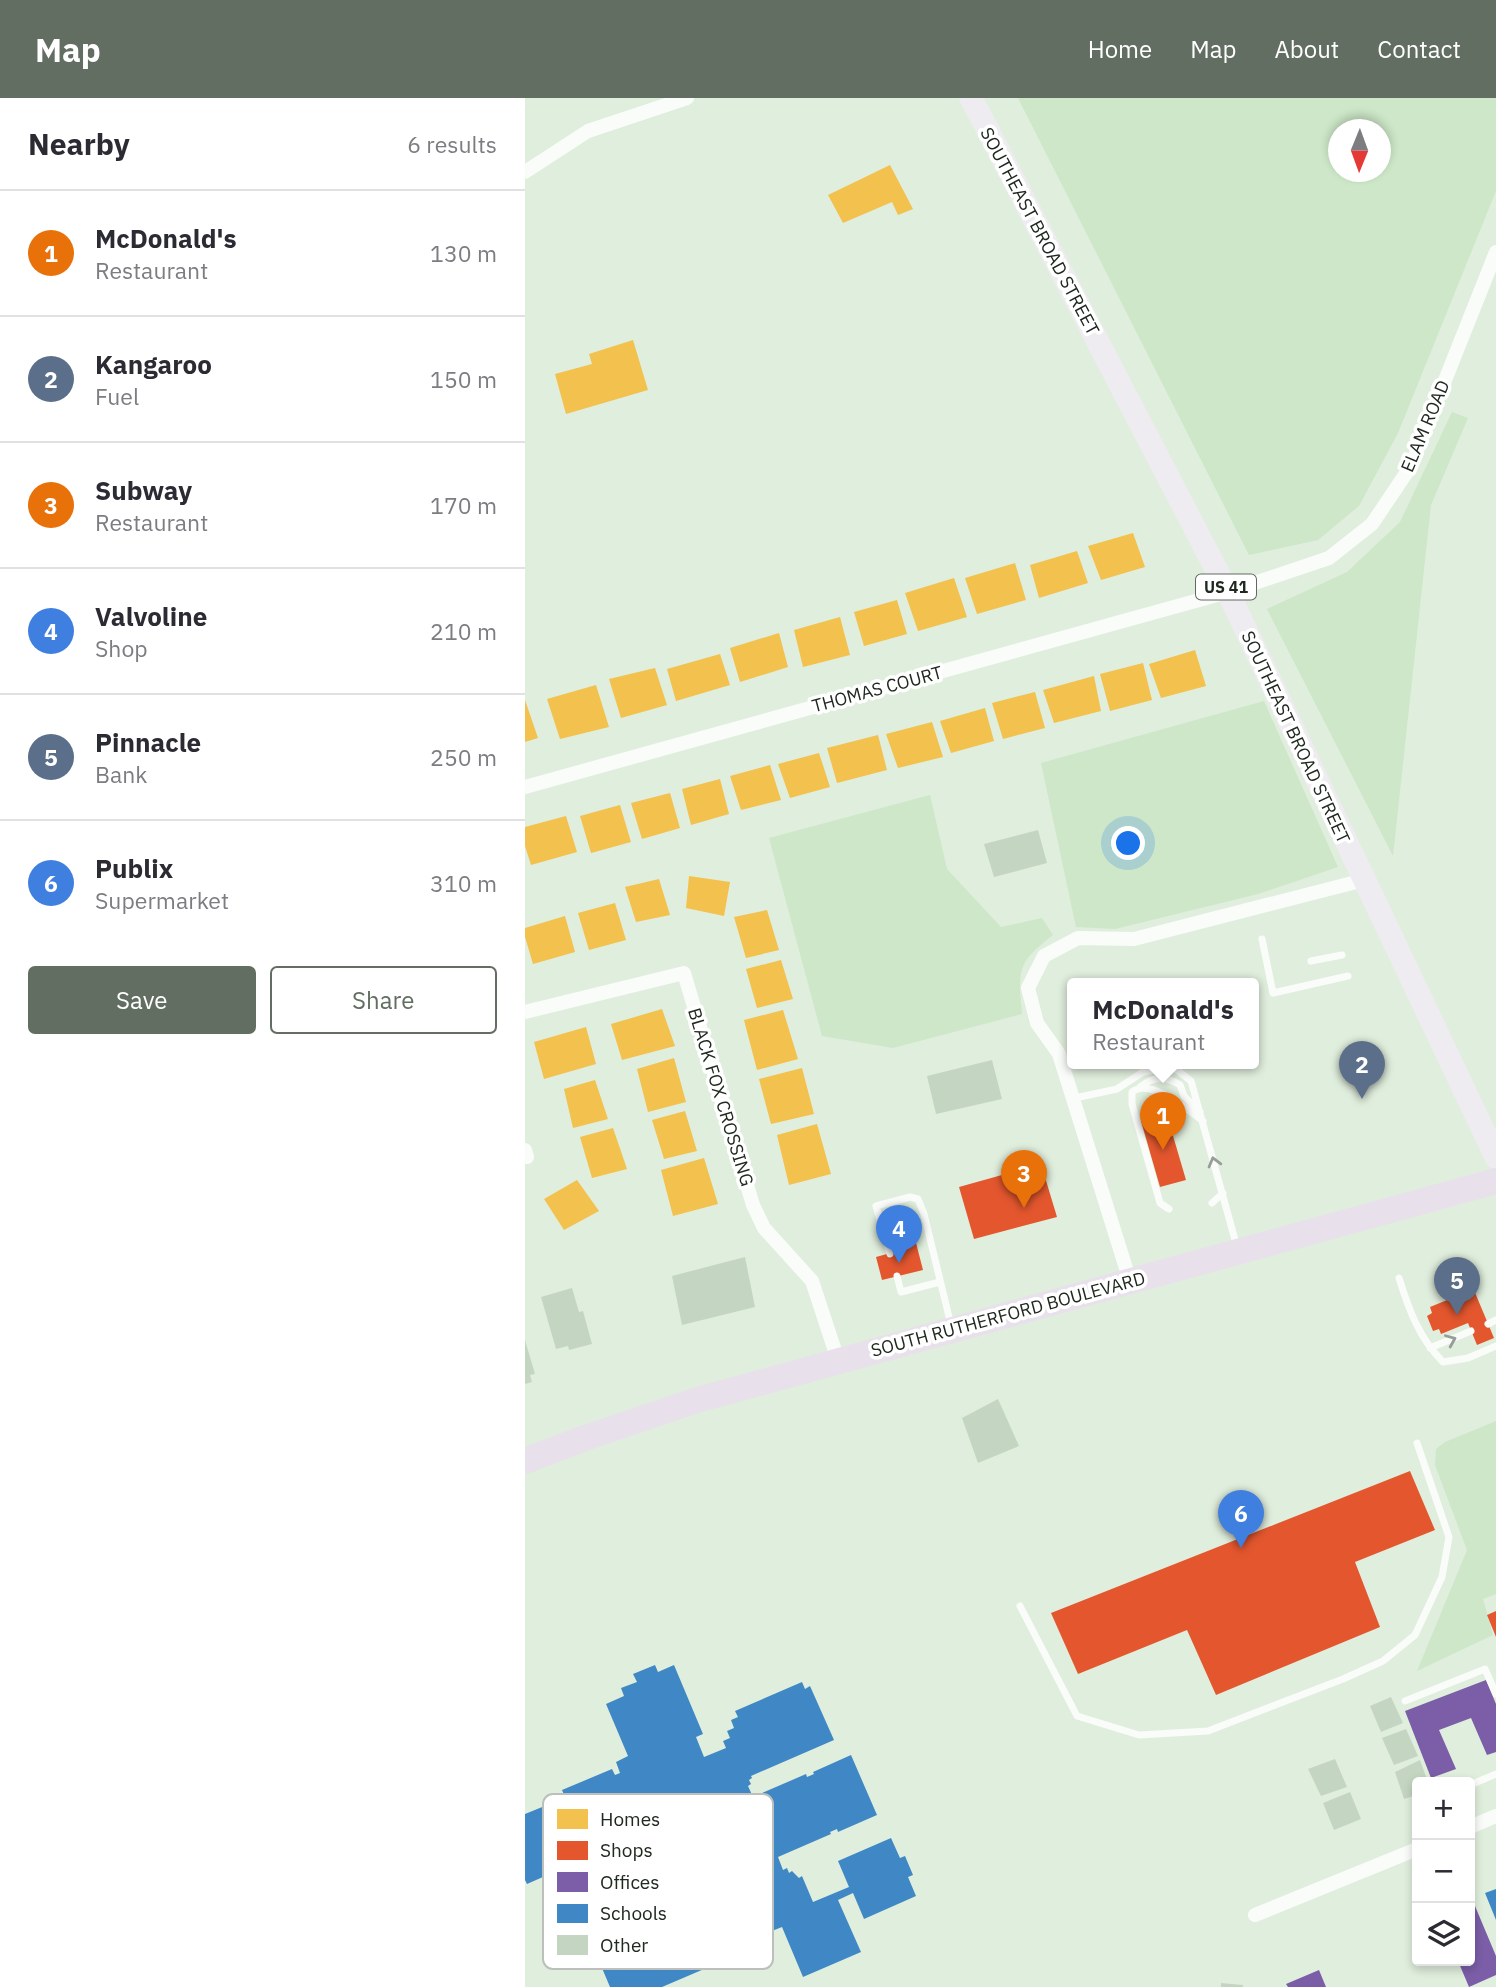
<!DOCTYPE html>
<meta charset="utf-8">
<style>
body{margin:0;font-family:"IBM Plex Sans",sans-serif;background:#f2f2f3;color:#2b2b33}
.controls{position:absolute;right:21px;bottom:21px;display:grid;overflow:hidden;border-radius:7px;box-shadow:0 4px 10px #0003}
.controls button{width:63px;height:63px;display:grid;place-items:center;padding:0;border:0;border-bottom:2px solid #e1e1e2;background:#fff;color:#2b2b33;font:35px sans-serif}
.compass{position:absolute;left:803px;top:21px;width:63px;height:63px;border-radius:50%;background:#fff;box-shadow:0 4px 10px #0003;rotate:181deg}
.you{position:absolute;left:604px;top:746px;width:24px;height:24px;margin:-18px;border:5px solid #fff;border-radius:50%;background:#1a73e8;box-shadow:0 0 0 10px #1a73e833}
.badge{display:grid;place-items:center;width:46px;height:46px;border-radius:50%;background:#636e62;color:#fff;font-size:23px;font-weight:700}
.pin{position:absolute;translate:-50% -58px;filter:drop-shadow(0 2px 4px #0008)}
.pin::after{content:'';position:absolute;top:37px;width:24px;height:21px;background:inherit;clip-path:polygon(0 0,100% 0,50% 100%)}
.popup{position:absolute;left:542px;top:880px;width:192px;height:91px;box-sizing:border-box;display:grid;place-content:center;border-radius:7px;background:#fff;filter:drop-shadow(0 2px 5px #0005);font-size:23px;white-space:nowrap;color:#7c7c81}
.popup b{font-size:26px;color:#2b2b33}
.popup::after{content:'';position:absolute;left:50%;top:100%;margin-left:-14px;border:14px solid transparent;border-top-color:#fff}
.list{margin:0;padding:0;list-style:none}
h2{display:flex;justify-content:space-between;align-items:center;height:91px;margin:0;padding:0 28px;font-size:30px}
h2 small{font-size:23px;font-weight:400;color:#7c7c81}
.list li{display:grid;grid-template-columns:46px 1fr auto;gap:21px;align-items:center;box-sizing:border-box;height:126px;padding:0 28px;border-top:2px solid #e1e1e2}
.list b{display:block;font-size:26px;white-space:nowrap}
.list p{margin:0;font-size:23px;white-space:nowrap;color:#7c7c81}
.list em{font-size:23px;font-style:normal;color:#7c7c81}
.actions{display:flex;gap:14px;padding:21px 28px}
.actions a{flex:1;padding:16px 0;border:2px solid #636e62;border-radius:7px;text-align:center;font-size:24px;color:#636e62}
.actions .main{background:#636e62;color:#fff}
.icon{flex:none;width:38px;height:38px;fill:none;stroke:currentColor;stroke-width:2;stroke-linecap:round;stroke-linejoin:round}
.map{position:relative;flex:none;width:971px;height:1889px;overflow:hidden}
header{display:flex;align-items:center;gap:42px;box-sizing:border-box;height:98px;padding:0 35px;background:#636e62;color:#fff}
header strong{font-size:33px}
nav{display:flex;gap:38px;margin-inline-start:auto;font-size:24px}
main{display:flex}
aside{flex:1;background:#fff}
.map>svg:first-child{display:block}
</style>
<header>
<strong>Map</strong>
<nav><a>Home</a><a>Map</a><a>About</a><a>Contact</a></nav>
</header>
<main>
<aside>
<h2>Nearby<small>6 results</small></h2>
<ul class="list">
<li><span class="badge" style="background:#e8710a">1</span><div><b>McDonald's</b><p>Restaurant</p></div><em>130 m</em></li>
<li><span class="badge" style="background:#5c6f8a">2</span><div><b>Kangaroo</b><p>Fuel</p></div><em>150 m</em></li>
<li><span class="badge" style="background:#e8710a">3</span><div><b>Subway</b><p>Restaurant</p></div><em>170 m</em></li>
<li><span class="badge" style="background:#3f7fe0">4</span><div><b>Valvoline</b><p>Shop</p></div><em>210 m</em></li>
<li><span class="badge" style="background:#5c6f8a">5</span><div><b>Pinnacle</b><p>Bank</p></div><em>250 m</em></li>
<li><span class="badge" style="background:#3f7fe0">6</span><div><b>Publix</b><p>Supermarket</p></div><em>310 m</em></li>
</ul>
<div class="actions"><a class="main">Save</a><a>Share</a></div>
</aside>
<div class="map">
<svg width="971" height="1889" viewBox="0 0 971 1889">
<rect width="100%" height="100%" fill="#e0eedd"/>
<!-- green -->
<path fill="#cde7c8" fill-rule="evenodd" d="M 493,0 L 971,0 L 971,93 L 873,335 L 834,408 L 793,442 L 724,457 ZM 814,32 L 856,32 L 856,74 L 814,74 Z
M 927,314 L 943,320 L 906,407 L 868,758 L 742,511 L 822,474 L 875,424 Z
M 739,603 L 813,769 L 733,796 L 590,831 L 551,829 L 516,665 Z
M 405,697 L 422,771 L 476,829 L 517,820 L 528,837 C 492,865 493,871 497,916 L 368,950 L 297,938 L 244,740 Z
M 971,1323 L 971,1496 L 958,1501 L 968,1537 L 892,1573 L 942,1452 L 910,1367 L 911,1351 L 920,1344 Z"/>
<!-- homes -->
<path fill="#f2c14e" d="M 365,67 L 388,111 L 373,117 L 367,104 L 318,125 L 303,97 Z
M 108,242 L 123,292 L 41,316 L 30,276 L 67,266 L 64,256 Z
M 608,435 L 620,469 L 576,482 L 563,448 Z
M 552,453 L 563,485 L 514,500 L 505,467 Z
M 490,465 L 501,502 L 452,516 L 440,480 Z
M 429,480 L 442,519 L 393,533 L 380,495 Z
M 372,502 L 382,536 L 339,548 L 329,514 Z
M 315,519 L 325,557 L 278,569 L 269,532 Z
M 254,535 L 263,569 L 215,584 L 205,550 Z
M 670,552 L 681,588 L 636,600 L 624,566 Z
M 195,556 L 205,587 L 151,603 L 142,571 Z
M 618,565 L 627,602 L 585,613 L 575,576 Z
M 130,570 L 142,607 L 96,620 L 84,581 Z
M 569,578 L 576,613 L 529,625 L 518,592 Z
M 71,587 L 84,629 L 35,641 L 22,601 Z
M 510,594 L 520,630 L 478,641 L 467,605 Z
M 0,602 L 13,640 L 0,644 Z
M 460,610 L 469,643 L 426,655 L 415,623 Z
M 407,624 L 418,659 L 373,670 L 361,636 Z
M 353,637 L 362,672 L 312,685 L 302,650 Z
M 294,655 L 305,689 L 265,700 L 253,666 Z
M 245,667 L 256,702 L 216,712 L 205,678 Z
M 195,681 L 204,716 L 166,727 L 157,691 Z
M 145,695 L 155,730 L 117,741 L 106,705 Z
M 95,707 L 106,744 L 66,755 L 55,718 Z
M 41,718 L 52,754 L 6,767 L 0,748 L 0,729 Z
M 164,778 L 205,784 L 199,818 L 161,810 Z
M 134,781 L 145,817 L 111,824 L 100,789 Z
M 90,805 L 101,842 L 64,852 L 53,815 Z
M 242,812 L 254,852 L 221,860 L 209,819 Z
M 40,818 L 50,854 L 8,866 L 0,839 L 0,830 Z
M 256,862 L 268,901 L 232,910 L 221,871 Z
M 137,911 L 150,948 L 97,962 L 86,926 Z
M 258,912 L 273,961 L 232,972 L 219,922 Z
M 61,929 L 71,966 L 19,981 L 9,944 Z
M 149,960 L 161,1004 L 123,1014 L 112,971 Z
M 277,970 L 289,1016 L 246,1026 L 234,981 Z
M 70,982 L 83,1021 L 48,1030 L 39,991 Z
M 160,1013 L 172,1053 L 139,1061 L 127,1022 Z
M 292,1026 L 306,1076 L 264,1087 L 252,1037 Z
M 88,1030 L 102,1071 L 67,1080 L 55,1039 Z
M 179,1060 L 193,1106 L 148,1118 L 136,1072 Z
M 52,1082 L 74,1113 L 39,1132 L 19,1101 Z"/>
<!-- shops -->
<path fill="#e4572e" d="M 639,1007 L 661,1082 L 635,1089 L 616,1023 L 622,1021 L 620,1013 Z
M 516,1066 L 532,1119 L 449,1141 L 434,1089 Z
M 389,1137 L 398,1172 L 357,1182 L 351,1159 L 380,1151 L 377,1140 Z
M 946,1185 L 969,1240 L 952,1247 L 943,1225 L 916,1236 L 914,1231 L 908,1233 L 902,1218 L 907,1215 L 905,1209 L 932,1198 L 929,1192 Z
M 885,1373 L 910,1432 L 830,1464 L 855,1529 L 691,1597 L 662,1532 L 553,1576 L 526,1515 Z
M 971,1513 L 971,1539 L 962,1517 Z"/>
<!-- offices -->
<path fill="#7b5ea7" d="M 961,1582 L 971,1606 L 971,1654 L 962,1657 L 946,1620 L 914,1632 L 931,1671 L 906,1680 L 880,1613 Z
M 950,1808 L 971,1858 L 971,1877 L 944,1889 L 933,1863 L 945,1863 L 945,1811 Z
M 794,1872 L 801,1889 L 763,1889 L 761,1886 Z"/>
<!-- schools -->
<path fill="#3f88c5" d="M 130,1567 L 133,1574 L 149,1567 L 178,1636 L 171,1639 L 179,1659 L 201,1650 L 198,1643 L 205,1640 L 202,1633 L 209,1630 L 206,1622 L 213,1619 L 210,1613 L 277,1584 L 280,1591 L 285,1588 L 309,1642 L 226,1678 L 227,1680 L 224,1682 L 226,1686 L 223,1688 L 228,1699 L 281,1676 L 282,1679 L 289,1676 L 288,1674 L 326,1657 L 352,1717 L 313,1734 L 312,1731 L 305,1734 L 306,1736 L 253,1759 L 258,1772 L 262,1770 L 264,1775 L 267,1773 L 274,1780 L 277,1778 L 288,1804 L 324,1789 L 313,1763 L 366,1740 L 375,1760 L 380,1758 L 388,1777 L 383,1779 L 391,1798 L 339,1821 L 328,1795 L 313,1802 L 336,1854 L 278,1879 L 257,1829 L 222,1843 L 226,1851 L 137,1889 L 85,1889 L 66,1844 L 216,1780 L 210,1764 L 202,1767 L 198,1757 L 190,1760 L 186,1750 L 178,1754 L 173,1743 L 165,1747 L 155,1721 L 135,1729 L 121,1697 L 102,1705 L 114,1731 L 49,1758 L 52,1764 L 2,1786 L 0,1782 L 0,1716 L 27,1705 L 35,1724 L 48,1718 L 37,1692 L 87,1671 L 90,1677 L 95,1675 L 91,1664 L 103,1658 L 81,1606 L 99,1598 L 96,1590 L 112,1584 L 108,1576 Z
M 971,1791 L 971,1822 L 960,1795 Z"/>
<!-- building -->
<path fill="#c4d6c2" d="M 513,732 L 522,765 L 469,779 L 459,746 Z
M 467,962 L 477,1001 L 411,1016 L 402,978 Z
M 220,1159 L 230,1209 L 157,1227 L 147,1178 Z
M 47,1190 L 54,1214 L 58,1213 L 67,1246 L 44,1252 L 43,1248 L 31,1251 L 16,1199 Z
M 0,1242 L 10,1276 L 5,1277 L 7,1284 L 0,1286 Z
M 473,1301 L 494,1348 L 453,1365 L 437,1320 Z
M 866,1599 L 878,1625 L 856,1634 L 845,1608 Z
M 881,1631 L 893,1658 L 869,1667 L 857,1640 Z
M 810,1661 L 822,1689 L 796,1698 L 783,1671 Z
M 895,1662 L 903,1684 L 892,1684 L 892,1697 L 879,1701 L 870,1674 Z
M 825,1694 L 836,1721 L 809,1732 L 798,1705 Z
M 696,1885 L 718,1887 L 718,1889 L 696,1889 Z"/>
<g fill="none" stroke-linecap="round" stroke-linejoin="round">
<!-- lane -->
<path stroke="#fafcfa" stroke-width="7" d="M 737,841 L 748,895 L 823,878
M 786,863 L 817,857
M 615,989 C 629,978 641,978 655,987 L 659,998 L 675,1014
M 550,1000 L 592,991 L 618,974 L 647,968 L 666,983 L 712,1149
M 687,1105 L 698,1095
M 644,1111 L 635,1105 L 607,1006 L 607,994 C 625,979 663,1012 678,1023
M 365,1156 L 351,1108 L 385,1099 L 393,1101 L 399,1116 L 426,1227
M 372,1178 L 376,1194 L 415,1184
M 874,1180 C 884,1212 894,1240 918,1264 L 943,1260 L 971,1248
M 963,1226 L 971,1222
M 905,1250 L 946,1233
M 495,1508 L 552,1618 L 614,1637 L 683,1633 L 818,1581 L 858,1563 L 890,1537 L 917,1479 L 924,1439 L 892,1345
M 880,1603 L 960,1571 L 971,1596
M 945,1687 L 971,1676"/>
<!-- street -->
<path stroke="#fafcfa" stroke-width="14" d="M 0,74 L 63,33 L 162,0
M 0,689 L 703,494 L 804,460 L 847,426 L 886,368 L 971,154
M 0,914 L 159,875 L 228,1107 L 239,1130 L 287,1183 L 313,1262
M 0,1052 L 2,1059
M 605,1183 L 534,956 L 512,925 L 503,890 L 519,858 L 553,840 L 609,841 L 839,782
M 945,1729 L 971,1718
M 730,1817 L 892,1751"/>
<!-- primary -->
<path stroke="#efecf1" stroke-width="23" d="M 446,0 L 703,494 L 971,1059"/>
<!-- highway -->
<path stroke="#e8e1eb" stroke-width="26" d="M 0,1363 L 60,1340 L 172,1302 L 971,1083"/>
</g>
<!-- one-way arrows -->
<defs><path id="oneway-chevron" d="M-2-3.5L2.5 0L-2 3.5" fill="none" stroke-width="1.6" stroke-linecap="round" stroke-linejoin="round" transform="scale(1.75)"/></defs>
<g stroke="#989d97">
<use href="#oneway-chevron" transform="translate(689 1064) rotate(-105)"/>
<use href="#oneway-chevron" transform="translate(926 1242) rotate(-23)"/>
</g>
<g text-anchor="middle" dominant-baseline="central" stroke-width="7" stroke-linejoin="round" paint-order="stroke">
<!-- shield labels -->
<rect fill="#fff" stroke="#636962" stroke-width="2" x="671" y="476.5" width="60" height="25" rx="5"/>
<g font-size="16" font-weight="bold" fill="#20291f">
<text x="701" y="489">US 41</text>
</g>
<!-- street labels -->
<g font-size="18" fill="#20291f" stroke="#fff">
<text transform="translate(515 133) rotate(62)">SOUTHEAST BROAD STREET</text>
<text transform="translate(900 328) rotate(-67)">ELAM ROAD</text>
<text transform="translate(352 591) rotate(-15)">THOMAS COURT</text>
<text transform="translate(771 639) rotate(65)">SOUTHEAST BROAD STREET</text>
<text transform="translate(196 999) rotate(73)">BLACK FOX CROSSING</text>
<text transform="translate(483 1216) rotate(-15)">SOUTH RUTHERFORD BOULEVARD</text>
</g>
</g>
<!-- legend -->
<rect x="18" y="1696" width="230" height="175" rx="10" fill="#fff" stroke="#bcbfbc" stroke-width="2"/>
<rect x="32" y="1711" width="31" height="20" fill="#f2c14e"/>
<rect x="32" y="1743" width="31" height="19" fill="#e4572e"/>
<rect x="32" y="1774" width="31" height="20" fill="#7b5ea7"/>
<rect x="32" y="1806" width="31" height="19" fill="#3f88c5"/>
<rect x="32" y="1837" width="31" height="20" fill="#c4d6c2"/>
<g font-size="19" fill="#20291f">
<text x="75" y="1728">Homes</text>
<text x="75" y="1759">Shops</text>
<text x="75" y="1791">Offices</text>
<text x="75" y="1822">Schools</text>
<text x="75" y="1854">Other</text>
</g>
</svg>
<div class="controls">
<button>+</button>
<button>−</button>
<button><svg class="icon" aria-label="layers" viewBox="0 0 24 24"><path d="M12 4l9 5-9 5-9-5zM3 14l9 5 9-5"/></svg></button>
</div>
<svg class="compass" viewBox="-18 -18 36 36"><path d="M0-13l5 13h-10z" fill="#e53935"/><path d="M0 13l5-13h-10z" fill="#7c7c81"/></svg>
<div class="you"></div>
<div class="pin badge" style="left:638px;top:1052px;background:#e8710a">1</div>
<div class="popup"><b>McDonald's</b>Restaurant</div>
<div class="pin badge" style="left:837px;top:1001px;background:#5c6f8a">2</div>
<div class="pin badge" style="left:499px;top:1110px;background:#e8710a">3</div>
<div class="pin badge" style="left:374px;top:1165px;background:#3f7fe0">4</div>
<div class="pin badge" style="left:932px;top:1217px;background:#5c6f8a">5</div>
<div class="pin badge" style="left:716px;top:1450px;background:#3f7fe0">6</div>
</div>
</main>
